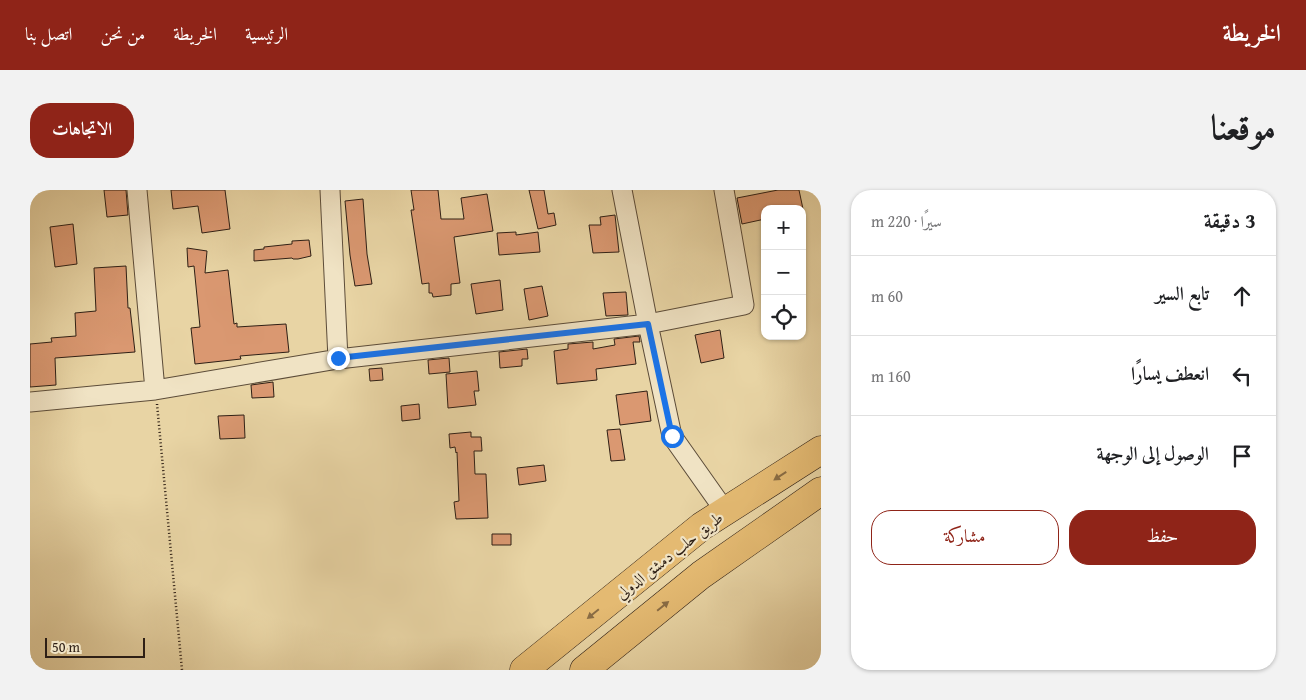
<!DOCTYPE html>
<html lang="ar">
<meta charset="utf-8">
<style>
body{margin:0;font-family:"Gentium Book Plus",Amiri,serif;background:#f2f2f2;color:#202124;direction:rtl}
.controls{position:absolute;right:15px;top:15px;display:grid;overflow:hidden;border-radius:10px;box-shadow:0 1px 4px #0004}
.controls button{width:45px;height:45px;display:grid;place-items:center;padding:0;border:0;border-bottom:1px solid #e0e0e0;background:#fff;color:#202124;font:25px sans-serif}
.scale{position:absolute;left:15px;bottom:12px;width:100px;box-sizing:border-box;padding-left:5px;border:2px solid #2e1f15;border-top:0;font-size:14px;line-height:18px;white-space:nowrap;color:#2e1f15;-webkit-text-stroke:4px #f0e3c4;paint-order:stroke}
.stop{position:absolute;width:15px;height:15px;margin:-11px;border:4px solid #1a73e8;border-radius:50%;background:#fff}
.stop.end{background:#1a73e8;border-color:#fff;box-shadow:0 1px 5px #0008}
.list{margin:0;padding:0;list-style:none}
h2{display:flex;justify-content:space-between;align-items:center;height:65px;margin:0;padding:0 20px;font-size:21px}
h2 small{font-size:16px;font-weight:400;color:#757577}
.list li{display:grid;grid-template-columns:32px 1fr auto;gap:15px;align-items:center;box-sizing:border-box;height:80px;padding:0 20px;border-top:1px solid #e0e0e0}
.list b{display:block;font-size:19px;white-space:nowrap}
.list em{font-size:16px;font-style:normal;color:#757577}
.actions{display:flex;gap:10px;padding:15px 20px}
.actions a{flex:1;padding:11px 0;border:1px solid #8f2418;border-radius:20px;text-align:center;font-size:18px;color:#8f2418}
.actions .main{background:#8f2418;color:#fff}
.icon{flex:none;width:28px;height:28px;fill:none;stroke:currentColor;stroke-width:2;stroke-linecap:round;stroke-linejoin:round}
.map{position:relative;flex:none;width:791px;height:480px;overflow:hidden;direction:ltr;border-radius:20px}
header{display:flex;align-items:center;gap:30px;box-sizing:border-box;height:70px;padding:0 25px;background:#8f2418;color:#fff}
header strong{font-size:24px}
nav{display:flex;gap:28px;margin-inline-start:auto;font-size:18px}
.intro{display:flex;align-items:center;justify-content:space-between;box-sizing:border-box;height:120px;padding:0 30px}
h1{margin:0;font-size:35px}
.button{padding:12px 22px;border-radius:20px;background:#8f2418;color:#fff;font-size:18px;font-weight:700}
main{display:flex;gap:30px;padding:0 30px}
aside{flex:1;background:#fff;border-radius:20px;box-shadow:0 1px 4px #0004}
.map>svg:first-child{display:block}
</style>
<header>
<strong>الخريطة</strong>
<nav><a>الرئيسية</a><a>الخريطة</a><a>من نحن</a><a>اتصل بنا</a></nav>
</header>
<div class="intro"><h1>موقعنا</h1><a class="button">الاتجاهات</a></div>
<main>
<aside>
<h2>3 دقيقة<small>سيرًا · 220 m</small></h2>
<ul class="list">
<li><svg class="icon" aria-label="ahead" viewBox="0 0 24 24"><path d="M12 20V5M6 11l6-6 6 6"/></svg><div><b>تابع السير</b></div><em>60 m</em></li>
<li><svg class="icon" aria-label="left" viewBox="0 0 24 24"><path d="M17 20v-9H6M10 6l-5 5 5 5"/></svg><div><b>انعطف يسارًا</b></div><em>160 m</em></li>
<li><svg class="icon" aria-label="arrive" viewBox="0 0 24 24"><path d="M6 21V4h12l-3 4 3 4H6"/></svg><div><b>الوصول إلى الوجهة</b></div></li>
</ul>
<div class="actions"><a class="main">حفظ</a><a>مشاركة</a></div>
</aside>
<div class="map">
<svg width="791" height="480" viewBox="0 0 791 480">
<rect width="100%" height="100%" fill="#e8d4a4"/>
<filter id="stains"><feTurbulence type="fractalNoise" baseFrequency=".004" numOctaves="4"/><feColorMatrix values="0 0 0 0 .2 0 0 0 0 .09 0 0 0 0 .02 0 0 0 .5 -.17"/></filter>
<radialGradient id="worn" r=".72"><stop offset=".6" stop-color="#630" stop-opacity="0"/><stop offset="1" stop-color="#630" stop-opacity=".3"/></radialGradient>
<!-- building -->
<path fill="#da9871" stroke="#2e1f15" d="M 74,0 L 96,0 L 98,25 L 77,27 Z
M 141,0 L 195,0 L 200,39 L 172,43 L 168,16 L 143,19 Z
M 381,0 L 408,0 L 411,29 L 434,29 L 431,8 L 457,4 L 463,41 L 424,47 L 430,93 L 421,94 L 421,105 L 403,107 L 402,103 L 399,103 L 399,93 L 392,94 L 381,20 L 384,20 Z
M 499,0 L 514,0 L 518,24 L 524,23 L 526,35 L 508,39 Z
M 748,0 L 769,0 L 773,19 L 735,19 L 735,29 L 712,34 L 707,8 Z
M 333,9 L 337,64 L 342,94 L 325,96 L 320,65 L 315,11 Z
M 585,25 L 589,62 L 563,63 L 559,35 L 571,35 L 570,27 Z
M 43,34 L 47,74 L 25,77 L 20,37 Z
M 486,42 L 486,45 L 508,42 L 510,62 L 469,65 L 467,43 Z
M 279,50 L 281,66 L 268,69 L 263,69 L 262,68 L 224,71 L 224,60 L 234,59 L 234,57 L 262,54 L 262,51 Z
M 157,58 L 177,61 L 175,83 L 198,80 L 204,134 L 207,133 L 207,137 L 256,134 L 259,162 L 210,166 L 211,169 L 165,174 L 161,138 L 170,137 L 164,76 L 158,77 Z
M 96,76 L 98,118 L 100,118 L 105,162 L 25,168 L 26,195 L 0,197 L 0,154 L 22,152 L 21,148 L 46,146 L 45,123 L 66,121 L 64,78 Z
M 470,90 L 473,120 L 446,124 L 441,94 Z
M 512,96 L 518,126 L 499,130 L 494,99 Z
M 596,102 L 598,125 L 576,126 L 573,103 Z
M 690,140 L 694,168 L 671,173 L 665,145 Z
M 609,146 L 610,152 L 603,152 L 606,174 L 566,179 L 567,190 L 527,194 L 524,161 L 538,159 L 538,154 L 563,152 L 563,159 L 585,155 L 584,149 Z
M 497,159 L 498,169 L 492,169 L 492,176 L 470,178 L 469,162 Z
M 419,168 L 420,182 L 399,184 L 398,170 Z
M 352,178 L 353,190 L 340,191 L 339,179 Z
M 447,181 L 449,201 L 444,201 L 446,215 L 418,218 L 416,184 Z
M 243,192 L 244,207 L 222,208 L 221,195 Z
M 617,201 L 621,231 L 590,235 L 586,205 Z
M 389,214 L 390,229 L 372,231 L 371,216 Z
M 214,225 L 215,248 L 190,249 L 188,226 Z
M 590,239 L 595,270 L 581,271 L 577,240 Z
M 441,242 L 441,247 L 451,247 L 452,261 L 444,261 L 445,284 L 456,284 L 458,328 L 426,329 L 424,312 L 429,311 L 427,262 L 426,263 L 425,257 L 420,258 L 419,244 Z
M 514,275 L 516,291 L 489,295 L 487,278 Z
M 462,344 L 481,344 L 481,355 L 462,355 Z"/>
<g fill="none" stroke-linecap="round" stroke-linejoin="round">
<!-- minor casing -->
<g stroke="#5c4c39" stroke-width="21">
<path id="minor" d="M 107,0 L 125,200 L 308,169 L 618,134 L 714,115 L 694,0
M 300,0 L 308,169
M 592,0 L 618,134 L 642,246 L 695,321
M 0,212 L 125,200"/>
</g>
<!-- highway casing -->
<g stroke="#2e1f15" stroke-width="29">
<path id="highway" d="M 494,480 L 672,336 L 791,260
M 554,480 L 671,385 L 791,301"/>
</g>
<!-- path -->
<path stroke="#2e1f15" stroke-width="2.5" stroke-dasharray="1 2.5" stroke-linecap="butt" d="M 127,214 L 152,480
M 0,467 L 2,480"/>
<!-- minor -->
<use href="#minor" stroke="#f0e3c4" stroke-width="19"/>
<!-- highway -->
<use href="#highway" stroke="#e4ba72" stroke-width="28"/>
</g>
<!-- one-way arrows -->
<defs><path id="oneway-solid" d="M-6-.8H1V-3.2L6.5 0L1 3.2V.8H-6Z" transform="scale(1.25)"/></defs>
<g fill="#896c44">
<use href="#oneway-solid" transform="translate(750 286) rotate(147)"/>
<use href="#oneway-solid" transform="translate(633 416) rotate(-39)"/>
<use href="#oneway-solid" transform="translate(563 424) rotate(141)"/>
</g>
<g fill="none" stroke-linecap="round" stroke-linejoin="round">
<!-- route -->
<path stroke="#1a73e8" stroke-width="6" d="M 308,168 L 618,134 L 642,246"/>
</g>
<g text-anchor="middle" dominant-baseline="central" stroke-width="4.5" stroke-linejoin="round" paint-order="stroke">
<!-- street labels -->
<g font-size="16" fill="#2e1f15" stroke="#f0e3c4">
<text transform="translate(639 365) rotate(-38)">طريق حلب دمشق الدولي</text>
</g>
</g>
<rect width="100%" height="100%" filter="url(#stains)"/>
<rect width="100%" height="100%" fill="url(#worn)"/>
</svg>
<div class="controls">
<button>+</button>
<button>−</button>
<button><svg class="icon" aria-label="locate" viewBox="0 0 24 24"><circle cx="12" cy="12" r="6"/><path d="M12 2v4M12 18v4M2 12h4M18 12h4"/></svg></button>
</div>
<div class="scale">50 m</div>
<div class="stop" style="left:642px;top:246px"></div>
<div class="stop end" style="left:308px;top:168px"></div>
</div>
</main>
